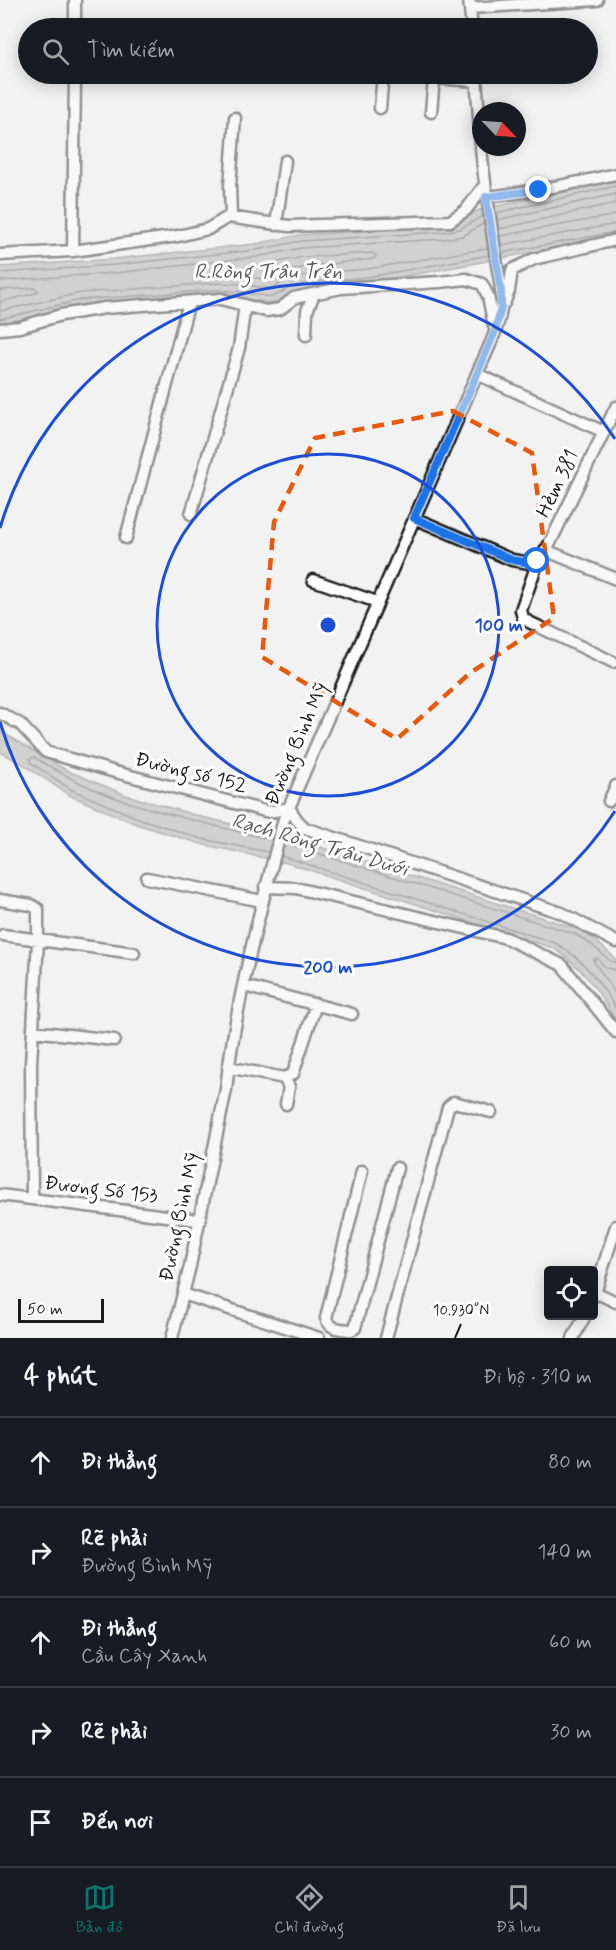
<!DOCTYPE html>
<html lang="vi">
<meta charset="utf-8">
<style>
body{margin:0;font-family:Mynerve,sans-serif;background:#242831;color:#f1f3f6}
.controls{position:absolute;right:18px;bottom:18px;display:grid;overflow:hidden;border-radius:6px;box-shadow:0 3px 15px #0003}
.controls button{width:54px;height:54px;display:grid;place-items:center;padding:0;border:0;border-bottom:2px solid #363941;background:#171b24;color:#f1f3f6;font:30px sans-serif}
.compass{position:absolute;left:472px;top:102px;width:54px;height:54px;border-radius:50%;background:#171b24;box-shadow:0 3px 15px #0003;rotate:115deg}
.scale{position:absolute;left:18px;bottom:15px;width:86px;box-sizing:border-box;padding-left:6px;border:3px solid #1c1c1c;border-top:0;font-size:16px;line-height:21px;white-space:nowrap;color:#1c1c1c;-webkit-text-stroke:4px #fff;paint-order:stroke}
.stop{position:absolute;width:18px;height:18px;margin:-14px;border:4px solid #1a73e8;border-radius:50%;background:#fff}
.stop.end{background:#1a73e8;border-color:#fff;box-shadow:0 2px 6px #0008}
.list{margin:0;padding:0;list-style:none}
h2{display:flex;justify-content:space-between;align-items:center;height:78px;margin:0;padding:0 24px;font-size:26px}
h2 small{font-size:20px;font-weight:400;color:#9ea1a6}
.list li{display:grid;grid-template-columns:39px 1fr auto;gap:18px;align-items:center;box-sizing:border-box;height:90px;padding:0 24px;border-top:2px solid #363941}
.list b{display:block;font-size:22px;white-space:nowrap}
.list p{margin:0;font-size:20px;white-space:nowrap;color:#9ea1a6}
.list em{font-size:20px;font-style:normal;color:#9ea1a6}
.icon{flex:none;width:33px;height:33px;fill:none;stroke:currentColor;stroke-width:2;stroke-linecap:round;stroke-linejoin:round}
.map{position:relative;flex:none;width:616px;height:1338px;overflow:hidden}
.search{position:absolute;background:#171b24;box-shadow:0 3px 15px #0003;left:18px;right:18px;top:18px;height:66px;display:flex;align-items:center;gap:15px;box-sizing:border-box;padding:0 21px;border-radius:33px;color:#9ea1a6;font-size:22px}
.sheet{height:528px;background:#171b24}
nav{display:flex;justify-content:space-around;align-items:center;box-sizing:border-box;height:84px;border-top:2px solid #363941;background:#171b24;font-size:16px;color:#9ea1a6}
nav a{display:grid;justify-items:center;gap:3px}
nav .on{color:#0f766e}
.map>svg:first-child{display:block}
</style>
<div class="map">
<svg width="616" height="1338" viewBox="0 0 616 1338">
<rect width="100%" height="100%" fill="#f2f2f2"/>
<filter id="ink" filterUnits="userSpaceOnUse"><feTurbulence type="fractalNoise" baseFrequency=".0167" numOctaves="2"/><feDisplacementMap in="SourceGraphic" scale="12" xChannelSelector="R" yChannelSelector="G"/><feConvolveMatrix kernelMatrix="1 2 1 2 8 2 1 2 1" color-interpolation-filters="sRGB"/></filter>
<g filter="url(#ink)">
<!-- water -->
<path fill="#a8a8a8" stroke="#707070" stroke-width="1.5" d="M 616,180 L 616,237 L 368,283 L 315,288 L 292,293 L 281,300 L 271,303 L 241,298 L 216,296 L 80,306 L 0,325 L 0,267 L 113,259 L 255,244 L 300,235 L 440,226 L 458,223 L 479,210 Z
M 0,731 L 66,770 L 126,795 L 202,817 L 298,840 L 578,929 L 595,940 L 616,959 L 616,1021 C 599,992 582,965 553,948 L 287,863 L 201,844 L 136,824 L 69,795 L 18,761 L 0,752 Z"/>
<g fill="none" stroke-linecap="round" stroke-linejoin="round">
<!-- shore -->
<path stroke="#545454" stroke-width="1.5" d="M 496,213 L 616,186
M 497,220 L 616,194
M 499,229 L 616,203
M 500,236 L 616,215
M 501,245 L 616,224
M 373,253 L 376,256 L 373,259 L 311,266 L 284,272 L 269,280 L 235,275 L 233,272 L 235,269 L 259,266 L 303,257 Z
M 502,253 L 616,232
M 0,273 L 114,265 L 256,250 L 301,241 L 441,232 L 460,229 L 483,216
M 0,281 L 115,273 L 256,257 L 302,248 L 442,239 L 463,236 L 484,223
M 0,290 L 35,288 L 38,291 L 36,293 L 0,302
M 0,311 L 80,293 L 216,283 L 242,284 L 270,289 L 287,280 L 312,274 L 367,269 L 488,248
M 0,319 L 80,300 L 216,290 L 242,292 L 271,297 L 279,294 L 290,287 L 314,282 L 368,277 L 489,255
M 285,843 L 575,934 L 592,945 L 610,961 L 616,962
M 268,852 L 202,839 L 138,818 L 72,790 L 31,763 L 30,759 L 34,757 C 63,775 93,791 125,801 C 173,817 223,827 272,840
M 281,856 L 555,943 C 583,958 600,982 616,1009
M 616,970 L 606,968 L 597,958 L 593,960 L 616,995"/>
<!-- minor casing -->
<g stroke="#1c1c1c" stroke-width="15">
<path id="minor" d="M 75,0 L 75,28
M 469,0 L 472,28
M 470,8 L 597,0
M 376,74 L 477,81
M 476,76 L 481,145
M 380,108 L 383,74
M 431,112 L 434,78
M 487,197 C 530,192 573,184 616,174
M 231,217 L 230,186 L 235,118
M 276,225 L 285,161
M 73,251 L 75,74
M 0,255 L 73,251 L 178,236 L 208,229 L 228,217 L 289,226 L 450,221 L 466,210 L 484,186
M 504,303 L 509,291 L 512,270 L 534,259 L 616,240
M 0,329 L 20,327 L 61,315 L 105,308 L 221,299 L 266,311 L 280,309 L 294,298 L 341,288 L 440,282 L 466,279 L 482,284 L 488,296 L 494,326
M 306,335 L 307,311 L 314,294
M 477,374 L 604,432
M 191,514 L 239,348 L 245,305
M 414,518 L 512,560 L 530,563 L 538,561
M 126,538 L 189,302
M 545,550 L 616,579
M 313,580 L 377,602
M 613,662 L 529,622 L 523,618 L 521,610 L 538,561 L 549,545 L 616,407
M 0,713 L 20,724 L 46,752 L 115,772 L 269,812 L 289,808 L 297,820 L 305,828 L 562,913 L 616,942
M 609,801 L 616,786
M 147,878 L 262,901
M 265,887 L 296,888 L 506,938 L 562,965 L 616,1032
M 0,900 L 31,905 L 38,909 L 38,940 L 31,1064 L 32,1199
M 3,935 L 134,953
M 244,986 L 352,1014
M 33,1031 L 114,1040
M 228,1067 L 284,1078 L 289,1087 L 286,1104
M 284,1078 L 293,1074 L 316,1004
M 362,1171 L 326,1318 C 330,1330 341,1329 351,1330 L 355,1328 L 397,1168
M 0,1195 L 198,1220
M 595,1292 L 616,1302
M 183,1294 L 319,1338
M 594,1296 L 616,1226
M 172,1338 L 190,1266 L 226,1089 C 236,998 261,908 284,819 L 477,374 C 486,353 498,331 501,309 C 504,292 498,274 496,258 C 491,221 484,184 481,147
M 386,1338 L 448,1107 L 454,1102 L 491,1112
M 573,1338 L 585,1316"/>
</g>
<!-- minor -->
<use href="#minor" stroke="#fff" stroke-width="10"/>
</g>
</g>
<g fill="none" stroke-linecap="round" stroke-linejoin="round" filter="url(#ink)">
<!-- route -->
<path stroke="#1a73e8" stroke-width="8" d="M 537,561 L 530,563 L 512,560 L 414,518 L 477,374 L 495,331 L 501,308 L 501,291 L 486,197 L 539,190"/>
</g>
<!-- marked area -->
<path d="M0 0H616V1338H0ZM 453,411 L 532,453 L 554,618 L 470,673 L 397,739 L 262,657 L 274,522 L 315,438 Z" fill="#f2f2f2" fill-opacity=".55" fill-rule="evenodd"/>
<path fill="none" stroke="#e8590c" stroke-width="4.5" stroke-dasharray="12 8" stroke-linejoin="round" d="M 453,411 L 532,453 L 554,618 L 470,673 L 397,739 L 262,657 L 274,522 L 315,438 Z"/>
<!-- ticks -->
<path fill="none" stroke="#1c1c1c" stroke-width="2" d="M 455,1338 L 461,1324"/>
<!-- distance rings -->
<g fill="none" stroke="#1d4ed8" stroke-width="3">
<circle cx="328" cy="625" r="171"/>
<path d="M615 811A342 342 0 0 1 0 722M0 528A342 342 0 0 1 615 439"/>
</g>
<g text-anchor="middle" dominant-baseline="central" stroke-width="6" stroke-linejoin="round" paint-order="stroke">
<!-- street labels -->
<g font-size="20" fill="#1c1c1c" stroke="#fff">
<text transform="translate(558 484) rotate(-64)">Hẻm 381</text>
<text transform="translate(297 744) rotate(-67)">Đường Bình Mỹ</text>
<text transform="translate(191 773) rotate(14)">Đường số 152</text>
<text transform="translate(101 1190) rotate(7)">Đương Số 153</text>
<text transform="translate(180 1217) rotate(-78)">Đường Bình Mỹ</text>
</g>
<!-- water labels -->
<g font-size="21" font-style="italic" fill="#5b5b5b" stroke="#fff">
<text x="268" y="272">R.Ròng Trâu Trên</text>
<text transform="translate(320 845) rotate(16)">Rạch Ròng Trâu Dưới</text>
</g>
</g>
<g font-size="15" text-anchor="middle" fill="#1c1c1c" stroke="#fff" stroke-width="6" stroke-linejoin="round" paint-order="stroke">
<text x="461" y="1315">10.930°N</text>
</g>
<circle cx="328" cy="625" r="9" fill="#1d4ed8" stroke="#fff" stroke-width="3"/>
<g font-size="18" text-anchor="middle" font-weight="bold" fill="#1d4ed8" stroke="#fff" stroke-width="6" stroke-linejoin="round" paint-order="stroke">
<text x="499" y="631">100 m</text>
<text x="328" y="973">200 m</text>
</g>
</svg>
<div class="controls">
<button><svg class="icon" aria-label="locate" viewBox="0 0 24 24"><circle cx="12" cy="12" r="6"/><path d="M12 2v4M12 18v4M2 12h4M18 12h4"/></svg></button>
</div>
<svg class="compass" viewBox="-18 -18 36 36"><path d="M0-13l5 13h-10z" fill="#e53935"/><path d="M0 13l5-13h-10z" fill="#9ea1a6"/></svg>
<div class="scale">50 m</div>
<div class="stop" style="left:537px;top:561px"></div>
<div class="stop end" style="left:539px;top:190px"></div>
<div class="search"><svg class="icon" aria-label="search" viewBox="0 0 24 24"><circle cx="10" cy="10" r="6"/><path d="M15 15l6 6"/></svg>Tìm kiếm</div>
</div>
<section class="sheet">
<h2>4 phút<small>Đi bộ · 310 m</small></h2>
<ul class="list">
<li><svg class="icon" aria-label="ahead" viewBox="0 0 24 24"><path d="M12 20V5M6 11l6-6 6 6"/></svg><div><b>Đi thẳng</b></div><em>80 m</em></li>
<li><svg class="icon" aria-label="right" viewBox="0 0 24 24"><path d="M7 20v-9h11M14 6l5 5-5 5"/></svg><div><b>Rẽ phải</b><p>Đường Bình Mỹ</p></div><em>140 m</em></li>
<li><svg class="icon" aria-label="ahead" viewBox="0 0 24 24"><path d="M12 20V5M6 11l6-6 6 6"/></svg><div><b>Đi thẳng</b><p>Cầu Cây Xanh</p></div><em>60 m</em></li>
<li><svg class="icon" aria-label="right" viewBox="0 0 24 24"><path d="M7 20v-9h11M14 6l5 5-5 5"/></svg><div><b>Rẽ phải</b></div><em>30 m</em></li>
<li><svg class="icon" aria-label="arrive" viewBox="0 0 24 24"><path d="M6 21V4h12l-3 4 3 4H6"/></svg><div><b>Đến nơi</b></div></li>
</ul>
</section>
<nav>
<a class="on"><svg class="icon" aria-label="map" viewBox="0 0 24 24"><path d="M3 6l6-2 6 2 6-2v14l-6 2-6-2-6 2zM9 4v14M15 6v14"/></svg>Bản đồ</a>
<a><svg class="icon" aria-label="directions" viewBox="0 0 24 24"><path d="M12 3l9 9-9 9-9-9zM9 14v-3h6M13 9l2 2-2 2"/></svg>Chỉ đường</a>
<a><svg class="icon" aria-label="saved" viewBox="0 0 24 24"><path d="M7 4h10v16l-5-4-5 4z"/></svg>Đã lưu</a>
</nav>
